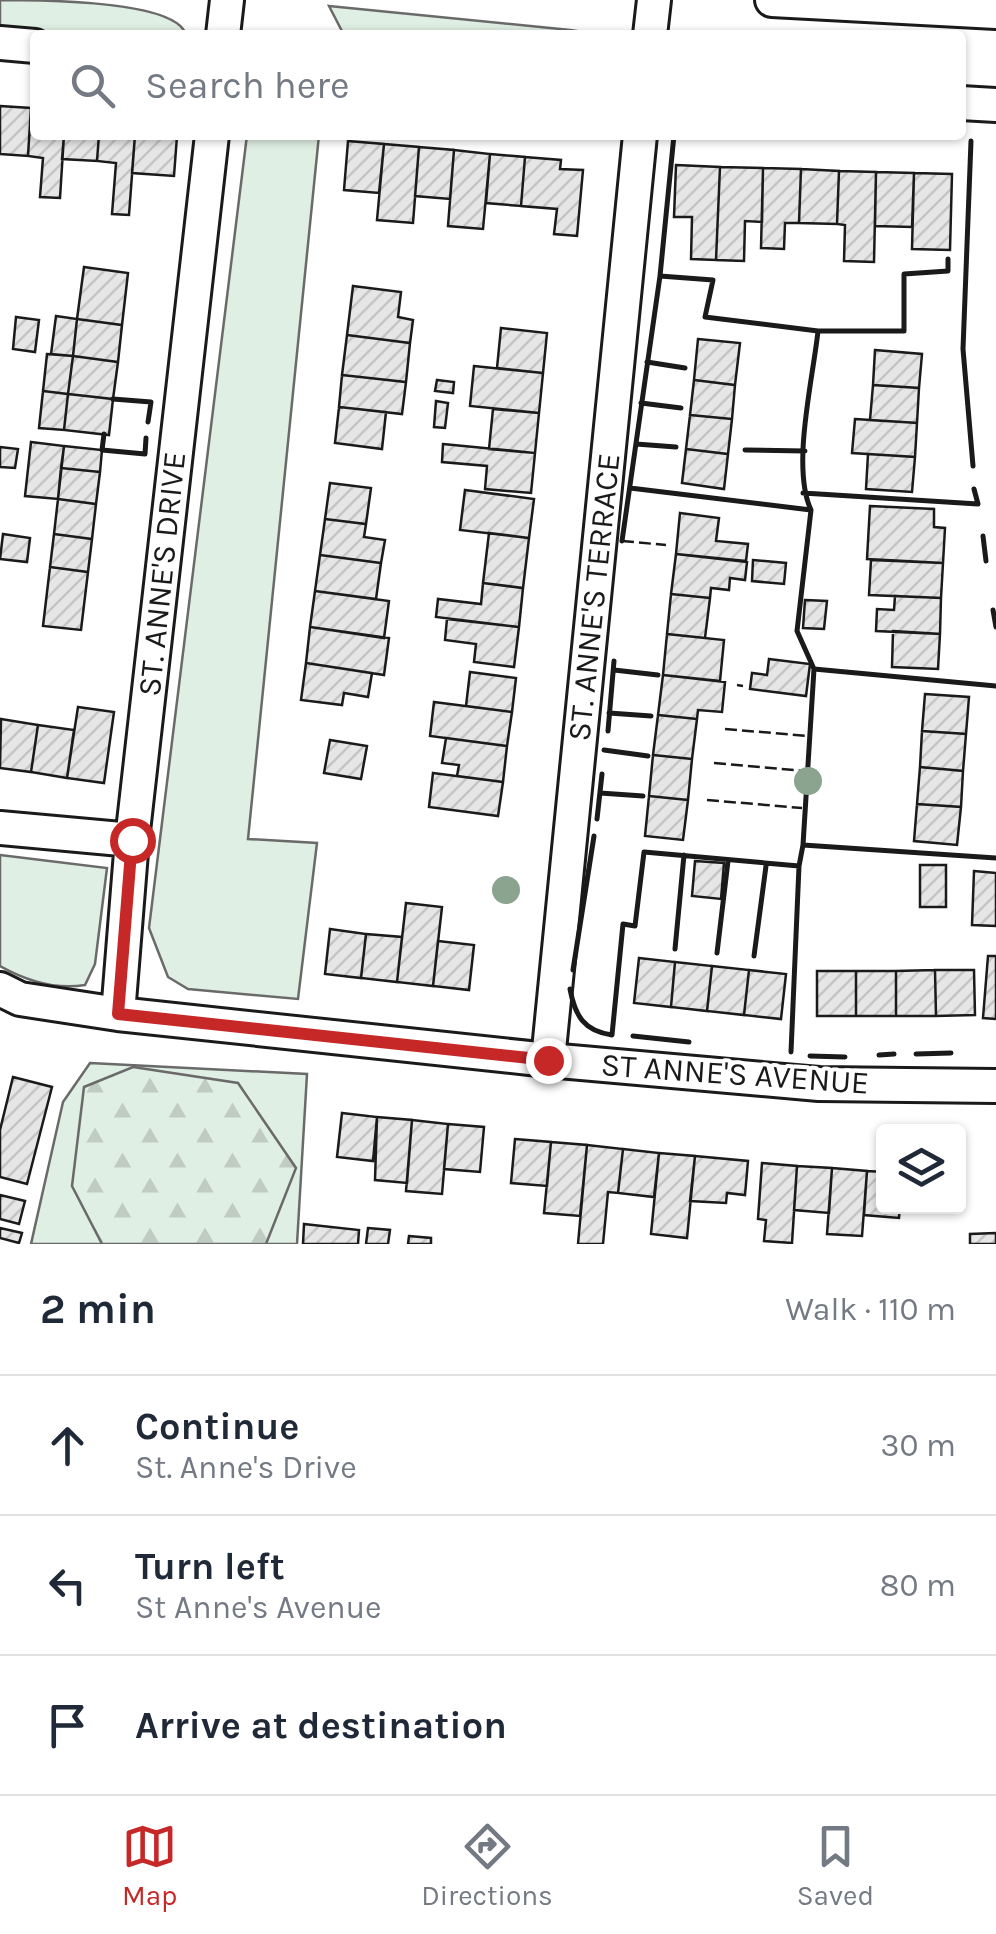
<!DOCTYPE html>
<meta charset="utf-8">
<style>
body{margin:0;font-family:Karla,sans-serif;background:#f6f6f7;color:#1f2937}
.controls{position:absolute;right:30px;bottom:30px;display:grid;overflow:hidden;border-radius:10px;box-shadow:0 2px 8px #0004}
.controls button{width:90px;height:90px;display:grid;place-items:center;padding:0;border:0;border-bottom:2px solid #e0e1e3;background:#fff;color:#1f2937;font:50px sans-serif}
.stop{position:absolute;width:30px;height:30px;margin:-22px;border:8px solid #c62828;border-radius:50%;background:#fff}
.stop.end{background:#c62828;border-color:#fff;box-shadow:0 2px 10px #0008}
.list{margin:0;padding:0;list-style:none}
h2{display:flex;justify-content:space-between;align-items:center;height:130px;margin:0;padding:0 40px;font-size:42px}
h2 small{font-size:32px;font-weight:400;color:#747a83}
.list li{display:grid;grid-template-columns:65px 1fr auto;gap:30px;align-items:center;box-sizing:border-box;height:140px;padding:0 40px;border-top:2px solid #e0e1e3}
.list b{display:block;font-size:38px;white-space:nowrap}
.list p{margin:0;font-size:32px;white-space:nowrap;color:#747a83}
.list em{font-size:32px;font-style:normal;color:#747a83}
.icon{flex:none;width:55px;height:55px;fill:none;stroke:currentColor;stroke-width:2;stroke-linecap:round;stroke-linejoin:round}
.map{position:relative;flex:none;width:996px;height:1244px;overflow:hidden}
.search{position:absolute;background:#fff;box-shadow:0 2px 8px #0004;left:30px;right:30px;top:30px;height:110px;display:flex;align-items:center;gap:25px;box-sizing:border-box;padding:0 35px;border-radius:10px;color:#747a83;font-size:38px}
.sheet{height:550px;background:#fff}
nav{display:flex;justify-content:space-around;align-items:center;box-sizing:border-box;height:140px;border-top:2px solid #e0e1e3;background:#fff;font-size:28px;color:#747a83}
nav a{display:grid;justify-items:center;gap:5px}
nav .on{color:#c62828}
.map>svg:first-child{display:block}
</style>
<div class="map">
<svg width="996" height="1244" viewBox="0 0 996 1244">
<defs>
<pattern id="forest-firs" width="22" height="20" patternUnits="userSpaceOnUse" patternTransform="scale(2.5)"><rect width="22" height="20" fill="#e0efe3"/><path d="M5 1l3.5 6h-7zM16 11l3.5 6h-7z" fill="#c0ccc2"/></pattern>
<pattern id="building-hatch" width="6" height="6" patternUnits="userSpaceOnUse" patternTransform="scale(2.5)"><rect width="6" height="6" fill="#e6e6e6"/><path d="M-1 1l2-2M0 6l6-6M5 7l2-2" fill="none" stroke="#c5c5c5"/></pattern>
</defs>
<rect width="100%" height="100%" fill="#fff"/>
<!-- grass -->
<path fill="#e0efe3" stroke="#6a6a6a" stroke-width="2.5" d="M 0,0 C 40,0 177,0 186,35 L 0,33 Z
M 329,6 L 570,30 L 604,35 L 344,35 Z
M 247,135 L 319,135 L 248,839 L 317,843 L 298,999 L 188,989 L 168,977 L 149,928 Z
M 0,855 L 107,868 L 95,964 L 85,985 C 55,990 27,981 0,966 Z
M 90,1063 L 307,1074 L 297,1244 L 31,1244 L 63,1102 Z"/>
<!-- forest -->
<path fill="url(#forest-firs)" stroke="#6a6a6a" stroke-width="2.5" d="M 133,1067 L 238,1083 L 296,1168 L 266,1244 L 102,1244 L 72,1186 L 84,1087 Z"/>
<!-- building -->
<path fill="url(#building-hatch)" stroke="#1a1a1a" stroke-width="2.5" d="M 0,106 L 31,108 L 28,156 L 0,154 Z
M 31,108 L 35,108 L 35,135 L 64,135 L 60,198 L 40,197 L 43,158 L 28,156 Z
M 64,135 L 99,135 L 97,161 L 62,159 Z
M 99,135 L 135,135 L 129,215 L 112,214 L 116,163 L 97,161 Z
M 135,135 L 177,136 L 174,176 L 132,173 Z
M 348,141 L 384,144 L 379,193 L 344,190 Z
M 384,144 L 419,147 L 413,223 L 377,220 Z
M 419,147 L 454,150 L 450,199 L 415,196 Z
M 454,150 L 490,154 L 483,229 L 448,226 Z
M 490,154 L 525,157 L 521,206 L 486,203 Z
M 525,157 L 561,160 L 560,169 L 583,170 L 577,236 L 554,234 L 557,209 L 521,206 Z
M 676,165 L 720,167 L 716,260 L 691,259 L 692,217 L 674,217 Z
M 720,167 L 763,168 L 762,222 L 745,221 L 744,261 L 716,260 Z
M 763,168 L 801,169 L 799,223 L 785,223 L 784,249 L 761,248 Z
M 801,169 L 839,171 L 837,224 L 799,223 Z
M 839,171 L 876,172 L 874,262 L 844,261 L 845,225 L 837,224 Z
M 876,172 L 914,173 L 912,227 L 875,226 Z
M 914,173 L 952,174 L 950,250 L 912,249 Z
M 84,267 L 128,273 L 122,325 L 77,319 Z
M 353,286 L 401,292 L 398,317 L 413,320 L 410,343 L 347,335 Z
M 56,316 L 77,319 L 73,356 L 51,354 Z
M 16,317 L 39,320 L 35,352 L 13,349 Z
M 77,319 L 122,325 L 118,362 L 73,356 Z
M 501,328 L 547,333 L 543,373 L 497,368 Z
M 347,335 L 410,343 L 406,382 L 342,375 Z
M 698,339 L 740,343 L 735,385 L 694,380 Z
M 875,350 L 922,354 L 919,388 L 873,385 Z
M 47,354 L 73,356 L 68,394 L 43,391 Z
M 73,356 L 118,362 L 113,399 L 68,394 Z
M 474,366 L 543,373 L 539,413 L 470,406 Z
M 342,375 L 406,382 L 402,414 L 339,407 Z
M 437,380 L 454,382 L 453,393 L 435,391 Z
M 694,380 L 735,385 L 732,419 L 690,415 Z
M 873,385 L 919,388 L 917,423 L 870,420 Z
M 43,391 L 68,394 L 64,430 L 39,428 Z
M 68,394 L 113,399 L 109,435 L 64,430 Z
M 436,401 L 448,403 L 445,428 L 434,427 Z
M 339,407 L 386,412 L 382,449 L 335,443 Z
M 493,409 L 539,413 L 535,453 L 489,449 Z
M 690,415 L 732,419 L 728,454 L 686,449 Z
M 855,419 L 917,423 L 915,457 L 852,453 Z
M 31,442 L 64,446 L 58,499 L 25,496 Z
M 443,444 L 535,453 L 531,493 L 485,489 L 487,466 L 442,462 Z
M 64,446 L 102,450 L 100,472 L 61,468 Z
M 0,447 L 18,449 L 15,468 L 0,467 Z
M 686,449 L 728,454 L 724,489 L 682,483 Z
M 868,454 L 915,457 L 912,492 L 866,489 Z
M 61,468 L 100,472 L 96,504 L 58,499 Z
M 330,483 L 371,488 L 366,524 L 325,519 Z
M 465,490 L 534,499 L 529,538 L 460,530 Z
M 58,499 L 96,504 L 92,539 L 54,534 Z
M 870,506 L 934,509 L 934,527 L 945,528 L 943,563 L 867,559 Z
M 680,513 L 719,518 L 716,541 L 748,544 L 746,561 L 676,554 Z
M 325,519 L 366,524 L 364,537 L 385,540 L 381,563 L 320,555 Z
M 489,533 L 529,538 L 523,588 L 483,583 Z
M 3,534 L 30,538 L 27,562 L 0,559 Z
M 54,534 L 92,539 L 88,572 L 50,567 Z
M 676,554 L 747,562 L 745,580 L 730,578 L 729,590 L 711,588 L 710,598 L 671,594 Z
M 320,555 L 381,563 L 376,599 L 315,591 Z
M 753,560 L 786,563 L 784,584 L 752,581 Z
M 871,560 L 943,563 L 941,598 L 869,595 Z
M 50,567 L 88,572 L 81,630 L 43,626 Z
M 483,583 L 523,588 L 519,627 L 436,617 L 438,599 L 481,604 Z
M 315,591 L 389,601 L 384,638 L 310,627 Z
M 671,594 L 710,598 L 705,638 L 667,634 Z
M 895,596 L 941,598 L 940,634 L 876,631 L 877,609 L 894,610 Z
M 805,600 L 827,601 L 824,629 L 803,628 Z
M 447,619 L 519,627 L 514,667 L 474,662 L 476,644 L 445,640 Z
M 310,627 L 389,638 L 384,675 L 306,663 Z
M 893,631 L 940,634 L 938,669 L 892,667 Z
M 667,634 L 724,640 L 720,681 L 663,675 Z
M 769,659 L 810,664 L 806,696 L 750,689 L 752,673 L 767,675 Z
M 306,663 L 372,673 L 368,697 L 344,693 L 342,705 L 301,700 Z
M 470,672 L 516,678 L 512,712 L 466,706 Z
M 663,675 L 725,682 L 722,712 L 698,710 L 697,719 L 658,715 Z
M 925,694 L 969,697 L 966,734 L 922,731 Z
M 434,702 L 512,712 L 507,746 L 430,736 Z
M 78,707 L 114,712 L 104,783 L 67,778 Z
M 658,715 L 697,719 L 692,759 L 653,755 Z
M 1,719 L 38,725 L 31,772 L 0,768 Z
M 38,725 L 74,730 L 67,778 L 31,772 Z
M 922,731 L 966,734 L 963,771 L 920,767 Z
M 446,738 L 507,746 L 503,782 L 457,776 L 459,765 L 442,763 Z
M 330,740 L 367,746 L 361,779 L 324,773 Z
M 653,755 L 692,759 L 688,800 L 649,796 Z
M 920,767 L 963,771 L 961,807 L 917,804 Z
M 433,773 L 503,782 L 498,816 L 429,807 Z
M 649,796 L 688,800 L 683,840 L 645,836 Z
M 917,804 L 961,807 L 957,845 L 914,841 Z
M 695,861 L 724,863 L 721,899 L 692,896 Z
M 920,865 L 946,865 L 946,907 L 920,907 Z
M 974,871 L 996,873 L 996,926 L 972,925 Z
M 406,903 L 442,907 L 433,986 L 397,982 Z
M 330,929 L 366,934 L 361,978 L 325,974 Z
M 366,934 L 402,937 L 397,982 L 361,978 Z
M 438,941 L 474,945 L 469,990 L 433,986 Z
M 988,956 L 996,956 L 996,1019 L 983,1018 Z
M 639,958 L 675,962 L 671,1007 L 634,1003 Z
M 675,962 L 712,966 L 707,1011 L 671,1007 Z
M 712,966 L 749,970 L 744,1015 L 707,1011 Z
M 749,970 L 786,974 L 781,1019 L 744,1015 Z
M 935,970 L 974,970 L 975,1015 L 936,1016 Z
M 935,970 L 936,1016 L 896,1016 L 896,971 Z
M 817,971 L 856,971 L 856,1016 L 817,1016 Z
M 856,971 L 896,971 L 896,1016 L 856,1016 Z
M 13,1077 L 52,1087 L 27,1184 L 0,1177 L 0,1130 Z
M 342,1113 L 377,1117 L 373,1161 L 337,1157 Z
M 377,1117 L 412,1120 L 407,1183 L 375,1180 Z
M 412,1120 L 448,1124 L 442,1194 L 406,1191 Z
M 448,1124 L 484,1127 L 480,1172 L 444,1169 Z
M 515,1139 L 551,1142 L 547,1186 L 511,1183 Z
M 551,1142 L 587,1145 L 580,1216 L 544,1213 Z
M 587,1145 L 623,1149 L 618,1193 L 608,1192 L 603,1244 L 578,1244 Z
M 623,1149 L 659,1153 L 654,1197 L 618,1193 Z
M 659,1153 L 695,1156 L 687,1238 L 651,1234 Z
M 695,1156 L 748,1161 L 745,1195 L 727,1193 L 726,1203 L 690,1201 Z
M 762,1163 L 797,1166 L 792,1243 L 764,1241 L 766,1220 L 758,1219 Z
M 797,1166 L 832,1168 L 829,1213 L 794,1210 Z
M 832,1168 L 867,1171 L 862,1236 L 827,1234 Z
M 867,1171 L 884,1172 L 884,1206 L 900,1206 L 899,1218 L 864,1215 Z
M 0,1195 L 25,1201 L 19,1224 L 0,1219 Z
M 304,1224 L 359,1230 L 358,1244 L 303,1244 Z
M 0,1228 L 22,1233 L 19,1243 L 0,1238 Z
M 368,1228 L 390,1230 L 388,1244 L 366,1244 Z
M 996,1233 L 996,1244 L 970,1244 L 970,1234 Z
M 409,1236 L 431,1238 L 431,1244 L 408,1244 Z"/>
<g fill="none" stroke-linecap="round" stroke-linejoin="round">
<!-- street casing -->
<g stroke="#1a1a1a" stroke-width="38">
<path id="street" d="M 772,0 L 996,12
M 223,35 L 227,0
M 650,35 L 654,0
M 0,43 L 35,46
M 961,103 L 996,105
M 0,828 L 132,840
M 0,989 L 20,999 L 118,1014 L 548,1060 L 819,1084 L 996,1086
M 118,1014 L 132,840 L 212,135
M 548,1060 L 640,135"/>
</g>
<!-- street -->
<use href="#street" stroke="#fff" stroke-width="32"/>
<!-- fence -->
<path stroke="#1a1a1a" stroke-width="2.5" stroke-dasharray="12 5" stroke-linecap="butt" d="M 622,541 L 666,545
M 737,685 L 743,686
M 725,729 L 808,736
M 714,763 L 805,771
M 707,800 L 802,808"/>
<!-- wall -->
<path stroke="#1a1a1a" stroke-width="5" d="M 674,135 L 660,276 L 713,280 L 705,317 L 818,331 L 904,331 L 904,274 L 948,271 L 948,259
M 971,141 L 963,349 L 973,466
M 818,331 C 813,379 791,467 811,510 L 797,631 L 814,669 L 803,845 L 996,858
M 647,362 L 685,368
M 113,399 L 151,402 L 148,422
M 641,403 L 681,408
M 104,434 L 102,450 L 145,454 L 146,438
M 636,444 L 676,447
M 745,450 L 805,451
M 630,488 L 811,510
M 803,493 L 978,504 L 974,489
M 983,536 L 986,561
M 622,541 L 660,276
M 993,610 L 996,627
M 814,669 L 996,686
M 614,670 L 658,675
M 609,713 L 651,716
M 608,731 L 614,661
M 604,750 L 648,756
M 600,793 L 643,796
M 597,819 L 602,774
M 675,949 L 684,855
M 717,953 L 728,861
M 754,956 L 766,866
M 573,970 L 594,836
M 570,989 C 575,1016 584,1031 612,1035 L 623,924 L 635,926 L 644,852 L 799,866 L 803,845
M 633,1036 L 689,1042
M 791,1052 L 799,866
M 916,1054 L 951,1053
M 879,1055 L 894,1054
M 810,1056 L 845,1057"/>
</g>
<!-- trees -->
<g fill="#8aa48f">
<circle cx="808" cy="781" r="14"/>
<circle cx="506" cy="890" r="14"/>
</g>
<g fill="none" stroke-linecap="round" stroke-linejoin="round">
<!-- route -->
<path stroke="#c62828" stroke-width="12" d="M 132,840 L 118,1014 L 548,1060"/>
</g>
<g text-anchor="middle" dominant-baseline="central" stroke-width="8" stroke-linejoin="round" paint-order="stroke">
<!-- street labels -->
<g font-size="32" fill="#1a1a1a" stroke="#fff">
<text transform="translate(162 574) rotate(-84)">ST. ANNE'S DRIVE</text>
<text transform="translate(594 597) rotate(-84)">ST. ANNE'S TERRACE</text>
<text transform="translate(735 1074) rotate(4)">ST ANNE'S AVENUE</text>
</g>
</g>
</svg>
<div class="controls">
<button><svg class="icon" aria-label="layers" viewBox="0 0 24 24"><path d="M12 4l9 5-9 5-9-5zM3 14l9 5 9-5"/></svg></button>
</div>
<div class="stop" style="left:132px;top:840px"></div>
<div class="stop end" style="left:548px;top:1060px"></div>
<div class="search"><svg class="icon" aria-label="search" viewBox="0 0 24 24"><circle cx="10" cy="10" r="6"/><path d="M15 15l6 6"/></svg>Search here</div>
</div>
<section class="sheet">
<h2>2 min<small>Walk · 110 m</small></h2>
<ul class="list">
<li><svg class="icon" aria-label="ahead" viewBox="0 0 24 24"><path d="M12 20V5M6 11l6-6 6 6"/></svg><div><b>Continue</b><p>St. Anne's Drive</p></div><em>30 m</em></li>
<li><svg class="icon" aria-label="left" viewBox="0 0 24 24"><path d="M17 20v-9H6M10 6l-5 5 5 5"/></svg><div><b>Turn left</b><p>St Anne's Avenue</p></div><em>80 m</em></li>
<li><svg class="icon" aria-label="arrive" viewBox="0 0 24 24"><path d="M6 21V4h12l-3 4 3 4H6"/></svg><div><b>Arrive at destination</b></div></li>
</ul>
</section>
<nav>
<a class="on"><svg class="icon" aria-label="map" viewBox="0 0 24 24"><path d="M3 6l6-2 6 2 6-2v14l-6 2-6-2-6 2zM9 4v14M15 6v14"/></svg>Map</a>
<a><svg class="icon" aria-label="directions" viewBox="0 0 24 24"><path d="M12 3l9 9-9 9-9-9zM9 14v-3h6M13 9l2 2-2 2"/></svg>Directions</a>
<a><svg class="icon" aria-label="saved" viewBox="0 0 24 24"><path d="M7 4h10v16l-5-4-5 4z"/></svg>Saved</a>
</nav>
